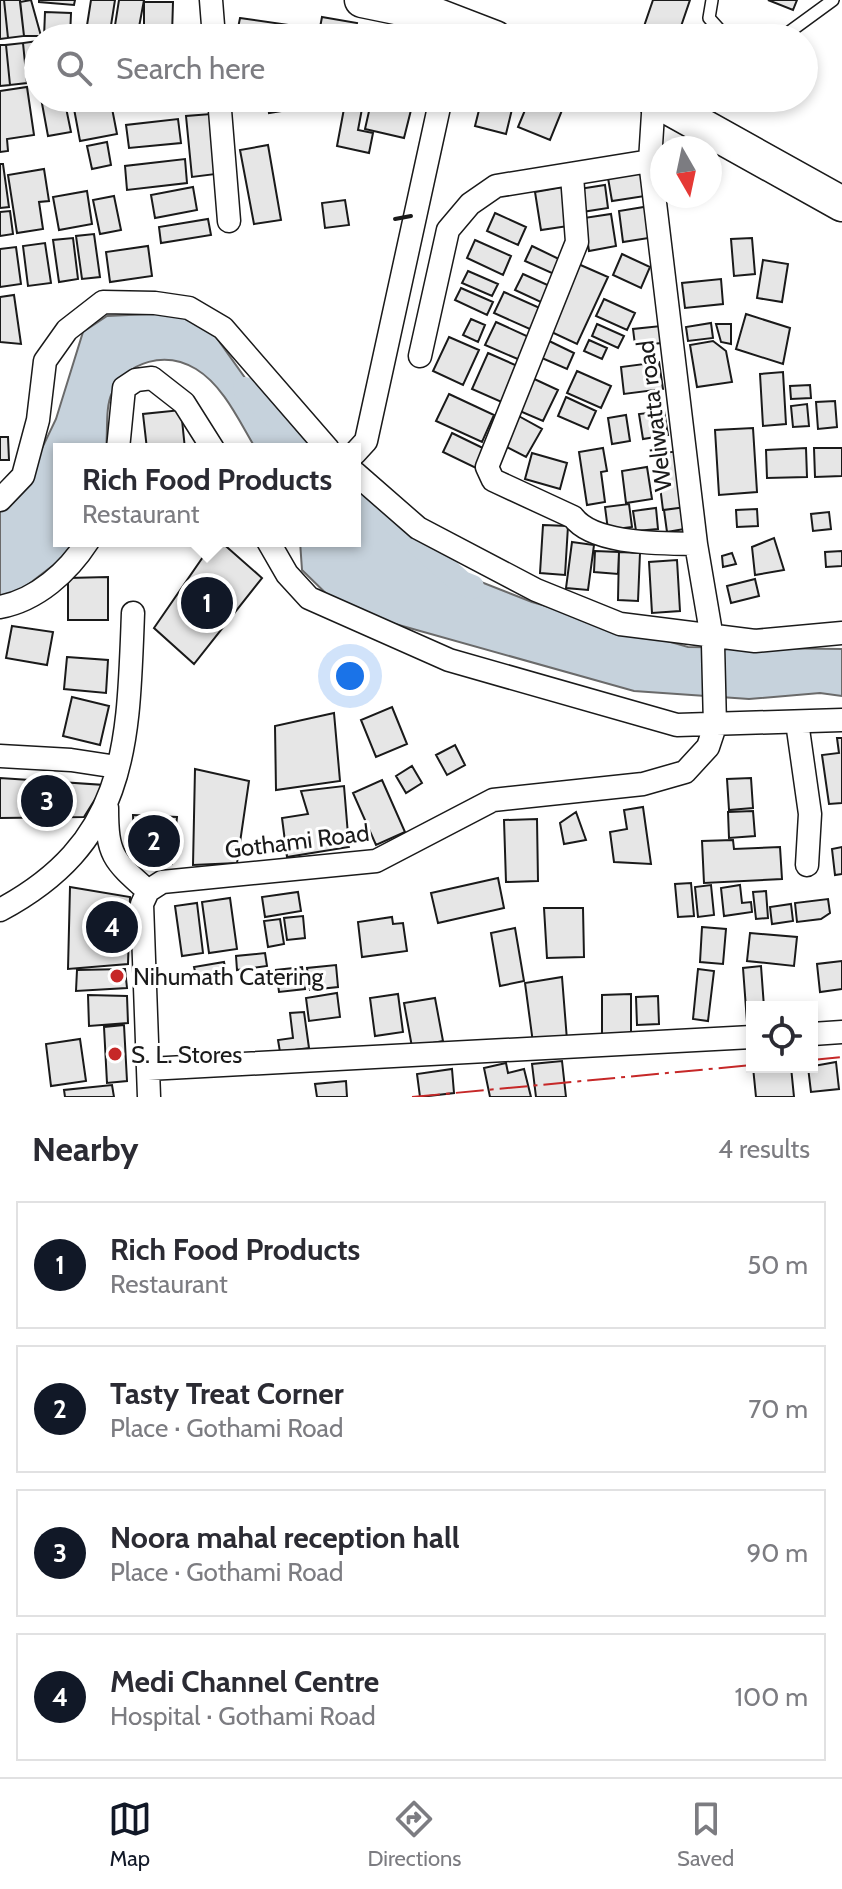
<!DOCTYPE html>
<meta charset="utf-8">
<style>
body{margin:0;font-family:Cabin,sans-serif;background:#f2f2f3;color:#2b2b33}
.controls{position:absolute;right:24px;bottom:24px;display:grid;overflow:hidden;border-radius:0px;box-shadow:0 4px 12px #0003}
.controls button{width:72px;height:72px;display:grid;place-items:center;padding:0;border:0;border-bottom:2px solid #e1e1e2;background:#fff;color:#2b2b33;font:40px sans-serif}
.compass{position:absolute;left:650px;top:136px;width:72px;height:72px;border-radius:50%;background:#fff;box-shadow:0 4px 12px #0003;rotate:171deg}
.you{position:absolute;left:350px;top:676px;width:28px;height:28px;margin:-20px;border:6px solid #fff;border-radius:50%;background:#1a73e8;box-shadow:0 0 0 12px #1a73e833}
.badge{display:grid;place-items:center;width:52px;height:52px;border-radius:50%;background:#111827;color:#fff;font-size:26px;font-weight:700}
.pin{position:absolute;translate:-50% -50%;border:4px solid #fff;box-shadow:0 2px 8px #0006}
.popup{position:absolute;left:53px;top:443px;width:308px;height:104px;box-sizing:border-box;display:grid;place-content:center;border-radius:0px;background:#fff;filter:drop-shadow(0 2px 6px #0005);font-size:26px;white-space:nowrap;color:#7c7c81}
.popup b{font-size:30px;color:#2b2b33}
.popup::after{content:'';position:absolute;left:50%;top:100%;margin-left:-16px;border:16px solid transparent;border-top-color:#fff}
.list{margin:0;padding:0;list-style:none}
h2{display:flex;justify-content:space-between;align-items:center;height:104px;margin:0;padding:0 32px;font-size:34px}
h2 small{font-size:26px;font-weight:400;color:#7c7c81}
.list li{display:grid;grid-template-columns:52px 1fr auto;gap:24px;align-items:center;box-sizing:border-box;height:128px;margin:0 16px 16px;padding:0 16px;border:2px solid #e1e1e2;border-radius:0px}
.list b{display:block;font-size:30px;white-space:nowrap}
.list p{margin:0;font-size:26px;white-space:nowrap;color:#7c7c81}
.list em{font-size:26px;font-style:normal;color:#7c7c81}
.icon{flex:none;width:44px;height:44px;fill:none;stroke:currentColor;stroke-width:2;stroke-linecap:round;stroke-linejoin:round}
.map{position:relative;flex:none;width:842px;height:1097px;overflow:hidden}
.search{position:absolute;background:#fff;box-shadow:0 4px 12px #0003;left:24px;right:24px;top:24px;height:88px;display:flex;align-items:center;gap:20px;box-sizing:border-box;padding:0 28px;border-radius:44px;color:#7c7c81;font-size:30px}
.sheet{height:680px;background:#fff}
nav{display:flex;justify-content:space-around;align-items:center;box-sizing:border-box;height:112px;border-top:2px solid #e1e1e2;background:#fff;font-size:22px;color:#7c7c81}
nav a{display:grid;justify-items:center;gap:4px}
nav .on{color:#111827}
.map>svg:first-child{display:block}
</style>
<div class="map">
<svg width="842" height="1097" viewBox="0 0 842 1097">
<rect width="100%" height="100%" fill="#fff"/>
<!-- water -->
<path fill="#c6d2dc" stroke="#6a6a6a" stroke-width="2" d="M 172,313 L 211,330 L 275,420 L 304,449 L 256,449 C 240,423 224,386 196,369 C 166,351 128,360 112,393 C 105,407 108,433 106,449 L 59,449 L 59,541 L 79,541 L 73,550 L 12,597 L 0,598 L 0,511 L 25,484 L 56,419 L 83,332 L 107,316 Z
M 355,498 L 425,560 L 532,602 L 688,647 L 842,649 L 842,696 L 820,693 L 749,699 L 634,691 L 342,609 L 302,570 L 300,541 L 355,541 Z"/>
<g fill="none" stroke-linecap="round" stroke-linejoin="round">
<!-- canal -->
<path stroke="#c6d2dc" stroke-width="24" d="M 245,389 L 312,449
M 355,488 L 462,583 L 472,587"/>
</g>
<!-- building -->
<path fill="#e6e6e6" stroke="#1a1a1a" stroke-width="2" d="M 0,0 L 4,0 L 8,38 L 0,39 Z
M 4,0 L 20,0 L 24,36 L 8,38 Z
M 31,0 L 41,36 L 24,36 L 20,2 Z
M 39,0 L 75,0 L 74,5 L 39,2 Z
M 91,0 L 115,0 L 109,38 L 85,38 Z
M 119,0 L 144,0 L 137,38 L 113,38 Z
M 653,0 L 690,0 L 677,38 L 640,38 Z
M 768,0 L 797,0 L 793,10 Z
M 144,2 L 173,2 L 172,35 L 144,34 Z
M 45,12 L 71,13 L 70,38 L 44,38 Z
M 322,17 L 357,23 L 354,38 L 318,38 Z
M 240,18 L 296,26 L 294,38 L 236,38 Z
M 38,41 L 38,82 L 27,83 L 23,43 Z
M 23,43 L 27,83 L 10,85 L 6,45 Z
M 0,45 L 6,45 L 10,85 L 0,86 Z
M 27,87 L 34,135 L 7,139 L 8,151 L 0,152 L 0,91 Z
M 41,98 L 64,98 L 71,132 L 48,136 Z
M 72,98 L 110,98 L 117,134 L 80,141 Z
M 267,98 L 298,98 L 300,108 L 269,113 Z
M 346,98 L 364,98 L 358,130 L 373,133 L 369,153 L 337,146 Z
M 372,98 L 414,98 L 404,138 L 365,129 Z
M 482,98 L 513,105 L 506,134 L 475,126 Z
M 530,98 L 567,98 L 550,140 L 518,127 Z
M 211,114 L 216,174 L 192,177 L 186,116 Z
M 178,119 L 181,143 L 129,148 L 126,125 Z
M 107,142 L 111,165 L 92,169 L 87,146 Z
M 268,145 L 281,220 L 254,224 L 240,150 Z
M 185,159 L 187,183 L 127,190 L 125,166 Z
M 0,164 L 3,164 L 9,207 L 0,208 Z
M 44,169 L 49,201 L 39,202 L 43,229 L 17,233 L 8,175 Z
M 641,173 L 645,196 L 612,201 L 608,178 Z
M 605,185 L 608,208 L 582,212 L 579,189 Z
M 569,186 L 575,225 L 541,230 L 535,192 Z
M 193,187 L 197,210 L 155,218 L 151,195 Z
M 87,191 L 92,224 L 59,230 L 53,197 Z
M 114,196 L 121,230 L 100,234 L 93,200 Z
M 345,200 L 349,225 L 325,228 L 322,203 Z
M 650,206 L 655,237 L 623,242 L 619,211 Z
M 10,211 L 13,234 L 0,236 L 0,212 Z
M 495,213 L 526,227 L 518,245 L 487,231 Z
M 611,214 L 616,246 L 589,251 L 584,218 Z
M 208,219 L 211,235 L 161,243 L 159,227 Z
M 94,234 L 100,277 L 82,279 L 76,236 Z
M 73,238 L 78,279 L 59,282 L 53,240 Z
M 752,238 L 755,274 L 734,276 L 731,239 Z
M 475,240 L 511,256 L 503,275 L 467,258 Z
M 45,243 L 51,283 L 28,286 L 23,246 Z
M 148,246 L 152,276 L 110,282 L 106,252 Z
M 532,246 L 561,260 L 554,274 L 525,261 Z
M 16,247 L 21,284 L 0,287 L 0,249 Z
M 622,254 L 650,267 L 641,288 L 613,275 Z
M 763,260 L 788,264 L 782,302 L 757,298 Z
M 576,263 L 608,277 L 577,344 L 545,329 Z
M 468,271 L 498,284 L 492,296 L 462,283 Z
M 523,274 L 552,287 L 545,304 L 515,290 Z
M 721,279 L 723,304 L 685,308 L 682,283 Z
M 461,288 L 493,302 L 487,315 L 455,300 Z
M 504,292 L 542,309 L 532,330 L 494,313 Z
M 14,295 L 21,344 L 0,342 L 0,297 Z
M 604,299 L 635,313 L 627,330 L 596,316 Z
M 746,314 L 790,328 L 783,364 L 736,349 Z
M 471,319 L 485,325 L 478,342 L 463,335 Z
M 496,322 L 531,338 L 520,360 L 485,345 Z
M 711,323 L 713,338 L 688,341 L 686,327 Z
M 597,324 L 624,336 L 618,348 L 592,336 Z
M 716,324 L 731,324 L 731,344 L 721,342 Z
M 661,326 L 663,343 L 635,345 L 633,329 Z
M 449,337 L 479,350 L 463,385 L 433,371 Z
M 543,338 L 574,353 L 567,369 L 535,355 Z
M 589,340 L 607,348 L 602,359 L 584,351 Z
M 713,341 L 726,351 L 732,382 L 697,387 L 690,345 Z
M 488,353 L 522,368 L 506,404 L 472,389 Z
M 659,362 L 663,389 L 624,394 L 621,367 Z
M 577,371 L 611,386 L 601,408 L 567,393 Z
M 783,372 L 786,424 L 763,426 L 760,374 Z
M 530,377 L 558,390 L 543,421 L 515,409 Z
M 810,385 L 811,398 L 791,399 L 790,386 Z
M 449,394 L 494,415 L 482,442 L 436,421 Z
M 566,397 L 596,411 L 588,429 L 558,416 Z
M 835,401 L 837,427 L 818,429 L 816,402 Z
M 807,404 L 809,426 L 793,427 L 791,406 Z
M 181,410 L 185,449 L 147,449 L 143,414 Z
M 664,411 L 668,435 L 643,439 L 639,414 Z
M 515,414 L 542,429 L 526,457 L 499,443 Z
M 626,415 L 630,441 L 612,444 L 608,418 Z
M 753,428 L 757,492 L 719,495 L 715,430 Z
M 452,433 L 487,450 L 478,469 L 443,452 Z
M 0,437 L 8,437 L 9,460 L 0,460 Z
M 603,448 L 607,471 L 601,472 L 605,502 L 587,505 L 579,452 Z
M 806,448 L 807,477 L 767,478 L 766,450 Z
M 814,448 L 842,448 L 842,476 L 815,477 Z
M 679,451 L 686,507 L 663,510 L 656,454 Z
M 532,453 L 567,463 L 560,489 L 525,479 Z
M 647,467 L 652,499 L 626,503 L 622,471 Z
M 629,504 L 632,527 L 608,530 L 605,507 Z
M 686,507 L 690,528 L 667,532 L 664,510 Z
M 656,508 L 658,529 L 636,531 L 633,511 Z
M 757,509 L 758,526 L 737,527 L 736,510 Z
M 829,512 L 831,529 L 813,531 L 811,514 Z
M 543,525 L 568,526 L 565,575 L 540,573 Z
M 774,538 L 784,570 L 755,575 L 752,547 Z
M 214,541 L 220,541 L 262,578 L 194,664 L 154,628 Z
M 572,542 L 594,545 L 588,590 L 566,588 Z
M 595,551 L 619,552 L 618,574 L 594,572 Z
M 842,551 L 842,566 L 826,567 L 825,552 Z
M 619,552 L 640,553 L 638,601 L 618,600 Z
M 732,553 L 736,564 L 723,567 L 722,556 Z
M 677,560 L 680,611 L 652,613 L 649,562 Z
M 108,577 L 108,620 L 68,620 L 68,578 Z
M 755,579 L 759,596 L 731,603 L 727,586 Z
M 12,626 L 53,632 L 47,665 L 6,658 Z
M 67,657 L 108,660 L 106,693 L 64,689 Z
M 72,697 L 109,706 L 100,745 L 63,736 Z
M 392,707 L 407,744 L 376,757 L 361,720 Z
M 334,713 L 340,781 L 276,790 L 275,726 Z
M 837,738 L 842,738 L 842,803 L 829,804 L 822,755 L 839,753 Z
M 455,745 L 465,765 L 447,775 L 436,755 Z
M 412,766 L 422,783 L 406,793 L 396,776 Z
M 195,769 L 249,781 L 237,863 L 193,865 Z
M 0,778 L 104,785 L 84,817 L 0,818 Z
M 751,778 L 753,808 L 729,810 L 727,779 Z
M 382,780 L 405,832 L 376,845 L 353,793 Z
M 344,786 L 349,847 L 287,857 L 282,818 L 308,814 L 301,791 Z
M 643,807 L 651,864 L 614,862 L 610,832 L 627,829 L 624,810 Z
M 753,811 L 755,836 L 729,838 L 728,812 Z
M 576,812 L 586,840 L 564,844 L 560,823 Z
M 133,815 L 177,817 L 172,864 L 135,864 Z
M 537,819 L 538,881 L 506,882 L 504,820 Z
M 733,840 L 734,849 L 780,847 L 782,879 L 704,883 L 702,841 Z
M 842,847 L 842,874 L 835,875 L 832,849 Z
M 498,878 L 504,908 L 438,923 L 431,893 Z
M 691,883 L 694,916 L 678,917 L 675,884 Z
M 711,885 L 714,915 L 698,917 L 695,887 Z
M 740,885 L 742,903 L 751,902 L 752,912 L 724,916 L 721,888 Z
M 70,887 L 130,897 L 128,964 L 68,969 Z
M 766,891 L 768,918 L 756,919 L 753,892 Z
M 298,892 L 301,911 L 265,917 L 262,897 Z
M 230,898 L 237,949 L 209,953 L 202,902 Z
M 828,899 L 830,913 L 821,919 L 797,922 L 795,903 Z
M 197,903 L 203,953 L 182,956 L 175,906 Z
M 791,904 L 793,921 L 772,924 L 770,907 Z
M 544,908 L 583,908 L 584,957 L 547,958 Z
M 303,916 L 305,938 L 287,940 L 284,918 Z
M 392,917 L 393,924 L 403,923 L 407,951 L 362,957 L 358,922 Z
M 280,919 L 284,944 L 268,947 L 264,921 Z
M 702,927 L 726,929 L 723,964 L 700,962 Z
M 515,928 L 524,981 L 500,986 L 491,933 Z
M 750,933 L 797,937 L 794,966 L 747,961 Z
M 265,953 L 267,966 L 237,970 L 236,956 Z
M 842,961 L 842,989 L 820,992 L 817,964 Z
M 224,962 L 228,982 L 197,980 L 194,967 Z
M 336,965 L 338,987 L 310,990 L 307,968 Z
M 761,966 L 764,1007 L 752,1007 L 752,1022 L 747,1022 L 743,968 Z
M 302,967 L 305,989 L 279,992 L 276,970 Z
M 125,969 L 127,988 L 76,991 L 77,970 Z
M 698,969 L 714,971 L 708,1021 L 693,1019 Z
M 562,977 L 567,1040 L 533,1043 L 525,983 Z
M 337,993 L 340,1017 L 309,1021 L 306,998 Z
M 398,994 L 403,1032 L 375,1036 L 370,998 Z
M 631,994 L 631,1036 L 602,1036 L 602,995 Z
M 88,995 L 127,996 L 128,1023 L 89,1026 Z
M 658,996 L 659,1024 L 637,1025 L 636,997 Z
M 435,998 L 443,1041 L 412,1047 L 404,1003 Z
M 304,1012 L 309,1048 L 280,1052 L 278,1040 L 293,1038 L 290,1013 Z
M 124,1025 L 127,1081 L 107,1083 L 104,1027 Z
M 80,1039 L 86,1081 L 51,1086 L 46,1044 Z
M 562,1061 L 566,1097 L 536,1097 L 532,1064 Z
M 836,1062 L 839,1089 L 811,1092 L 808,1067 Z
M 506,1063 L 508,1073 L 524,1069 L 531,1097 L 490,1097 L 484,1068 Z
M 753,1067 L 791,1067 L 794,1097 L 756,1097 Z
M 452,1069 L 454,1093 L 420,1097 L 417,1074 Z
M 346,1081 L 347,1097 L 317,1097 L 315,1084 Z
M 112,1085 L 114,1097 L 65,1097 L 64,1090 Z"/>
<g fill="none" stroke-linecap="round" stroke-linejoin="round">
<!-- service casing -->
<g stroke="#1a1a1a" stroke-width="14">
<path id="service" d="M 712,0 L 709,18 L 727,38
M 781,38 L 833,0"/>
</g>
<!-- minor casing -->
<g stroke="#1a1a1a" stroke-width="25">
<path id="minor" d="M 211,0 L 214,38
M 219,98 L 229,221
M 572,176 L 577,242 L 487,467 L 493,480 L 573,517 C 594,545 662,543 696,544
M 420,356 L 448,230 L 470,204 L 496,186 L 650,161
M 118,449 L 124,388 L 136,380 L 152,378 L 184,403 L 213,449
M 355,453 L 366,441 L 441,98
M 355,473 L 418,528 L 536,590 L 620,624 L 755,641 L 842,633
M 0,500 L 23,476 L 38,420 L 45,361 L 67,330 L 103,302 L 155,303 L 189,308 L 223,328 L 328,449
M 268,541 L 287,574 L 309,598 L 449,660 L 677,725 L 842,720
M 0,607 C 37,600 68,572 88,541
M 797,722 L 810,814 L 807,865
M 0,756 L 71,760 L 117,767
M 107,808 C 107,855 113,860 148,891
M 0,910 C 129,841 128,744 133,613
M 812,1034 L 842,1032
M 148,1069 L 752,1037
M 149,1097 L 142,904 L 148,891 L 162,882 L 376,861 L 493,800 L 643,784 L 685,772 L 708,747 L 715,726 L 713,644 L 696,544 L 650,161 L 654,98"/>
</g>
<!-- primary casing -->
<g stroke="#1a1a1a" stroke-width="37">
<path id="primary" d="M 362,0 L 435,15 L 495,38
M 652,98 L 842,204"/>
</g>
<!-- service -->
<use href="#service" stroke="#fff" stroke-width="11"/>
<!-- minor -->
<use href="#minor" stroke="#fff" stroke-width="22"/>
<!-- primary -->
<use href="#primary" stroke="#fff" stroke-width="34"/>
<!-- wall -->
<path stroke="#1a1a1a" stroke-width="4" d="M 395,219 L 411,216"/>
<!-- power -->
<path stroke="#c62828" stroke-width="2" stroke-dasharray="28 6 4 6" stroke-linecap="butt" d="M 812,1060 L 842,1057
M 412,1097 L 752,1065"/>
</g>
<!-- markers -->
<g fill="#c62828" stroke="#fff" stroke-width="3">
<circle cx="117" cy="976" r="8"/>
<circle cx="115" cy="1054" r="8"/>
</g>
<g text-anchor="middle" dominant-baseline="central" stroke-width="6" stroke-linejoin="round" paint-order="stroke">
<!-- street labels -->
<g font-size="24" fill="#1a1a1a" stroke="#fff">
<text transform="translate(654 416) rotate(-97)">Weliwatta road</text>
<text transform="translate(297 841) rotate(-7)">Gothami Road</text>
</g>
<!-- poi labels -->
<g font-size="24" fill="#1a1a1a" stroke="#fff" text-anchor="start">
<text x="133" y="976">Nihumath Catering</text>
<text x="131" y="1054">S. L. Stores</text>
</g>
</g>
</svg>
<div class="controls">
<button><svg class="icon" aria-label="locate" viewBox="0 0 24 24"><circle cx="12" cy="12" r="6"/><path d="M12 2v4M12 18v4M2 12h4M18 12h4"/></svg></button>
</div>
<svg class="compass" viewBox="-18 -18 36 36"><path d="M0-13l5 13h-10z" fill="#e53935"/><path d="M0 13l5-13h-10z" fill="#7c7c81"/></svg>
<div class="you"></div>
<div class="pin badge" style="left:207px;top:603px">1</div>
<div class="popup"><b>Rich Food Products</b>Restaurant</div>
<div class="pin badge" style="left:154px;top:841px">2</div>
<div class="pin badge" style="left:47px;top:801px">3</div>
<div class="pin badge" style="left:112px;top:927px">4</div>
<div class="search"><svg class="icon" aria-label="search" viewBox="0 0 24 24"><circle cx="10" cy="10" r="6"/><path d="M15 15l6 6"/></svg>Search here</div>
</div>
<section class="sheet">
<h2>Nearby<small>4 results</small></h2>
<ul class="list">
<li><span class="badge">1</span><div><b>Rich Food Products</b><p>Restaurant</p></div><em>50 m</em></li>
<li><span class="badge">2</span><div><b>Tasty Treat Corner</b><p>Place · Gothami Road</p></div><em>70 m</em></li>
<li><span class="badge">3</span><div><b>Noora mahal reception hall</b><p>Place · Gothami Road</p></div><em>90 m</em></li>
<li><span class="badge">4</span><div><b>Medi Channel Centre</b><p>Hospital · Gothami Road</p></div><em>100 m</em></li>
</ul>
</section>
<nav>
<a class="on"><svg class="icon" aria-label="map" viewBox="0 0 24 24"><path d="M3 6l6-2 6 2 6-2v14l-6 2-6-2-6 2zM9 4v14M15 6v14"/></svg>Map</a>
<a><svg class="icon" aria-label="directions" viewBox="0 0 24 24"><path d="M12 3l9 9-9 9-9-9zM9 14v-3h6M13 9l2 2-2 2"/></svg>Directions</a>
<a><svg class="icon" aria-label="saved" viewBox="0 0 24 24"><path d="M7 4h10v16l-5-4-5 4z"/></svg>Saved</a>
</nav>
